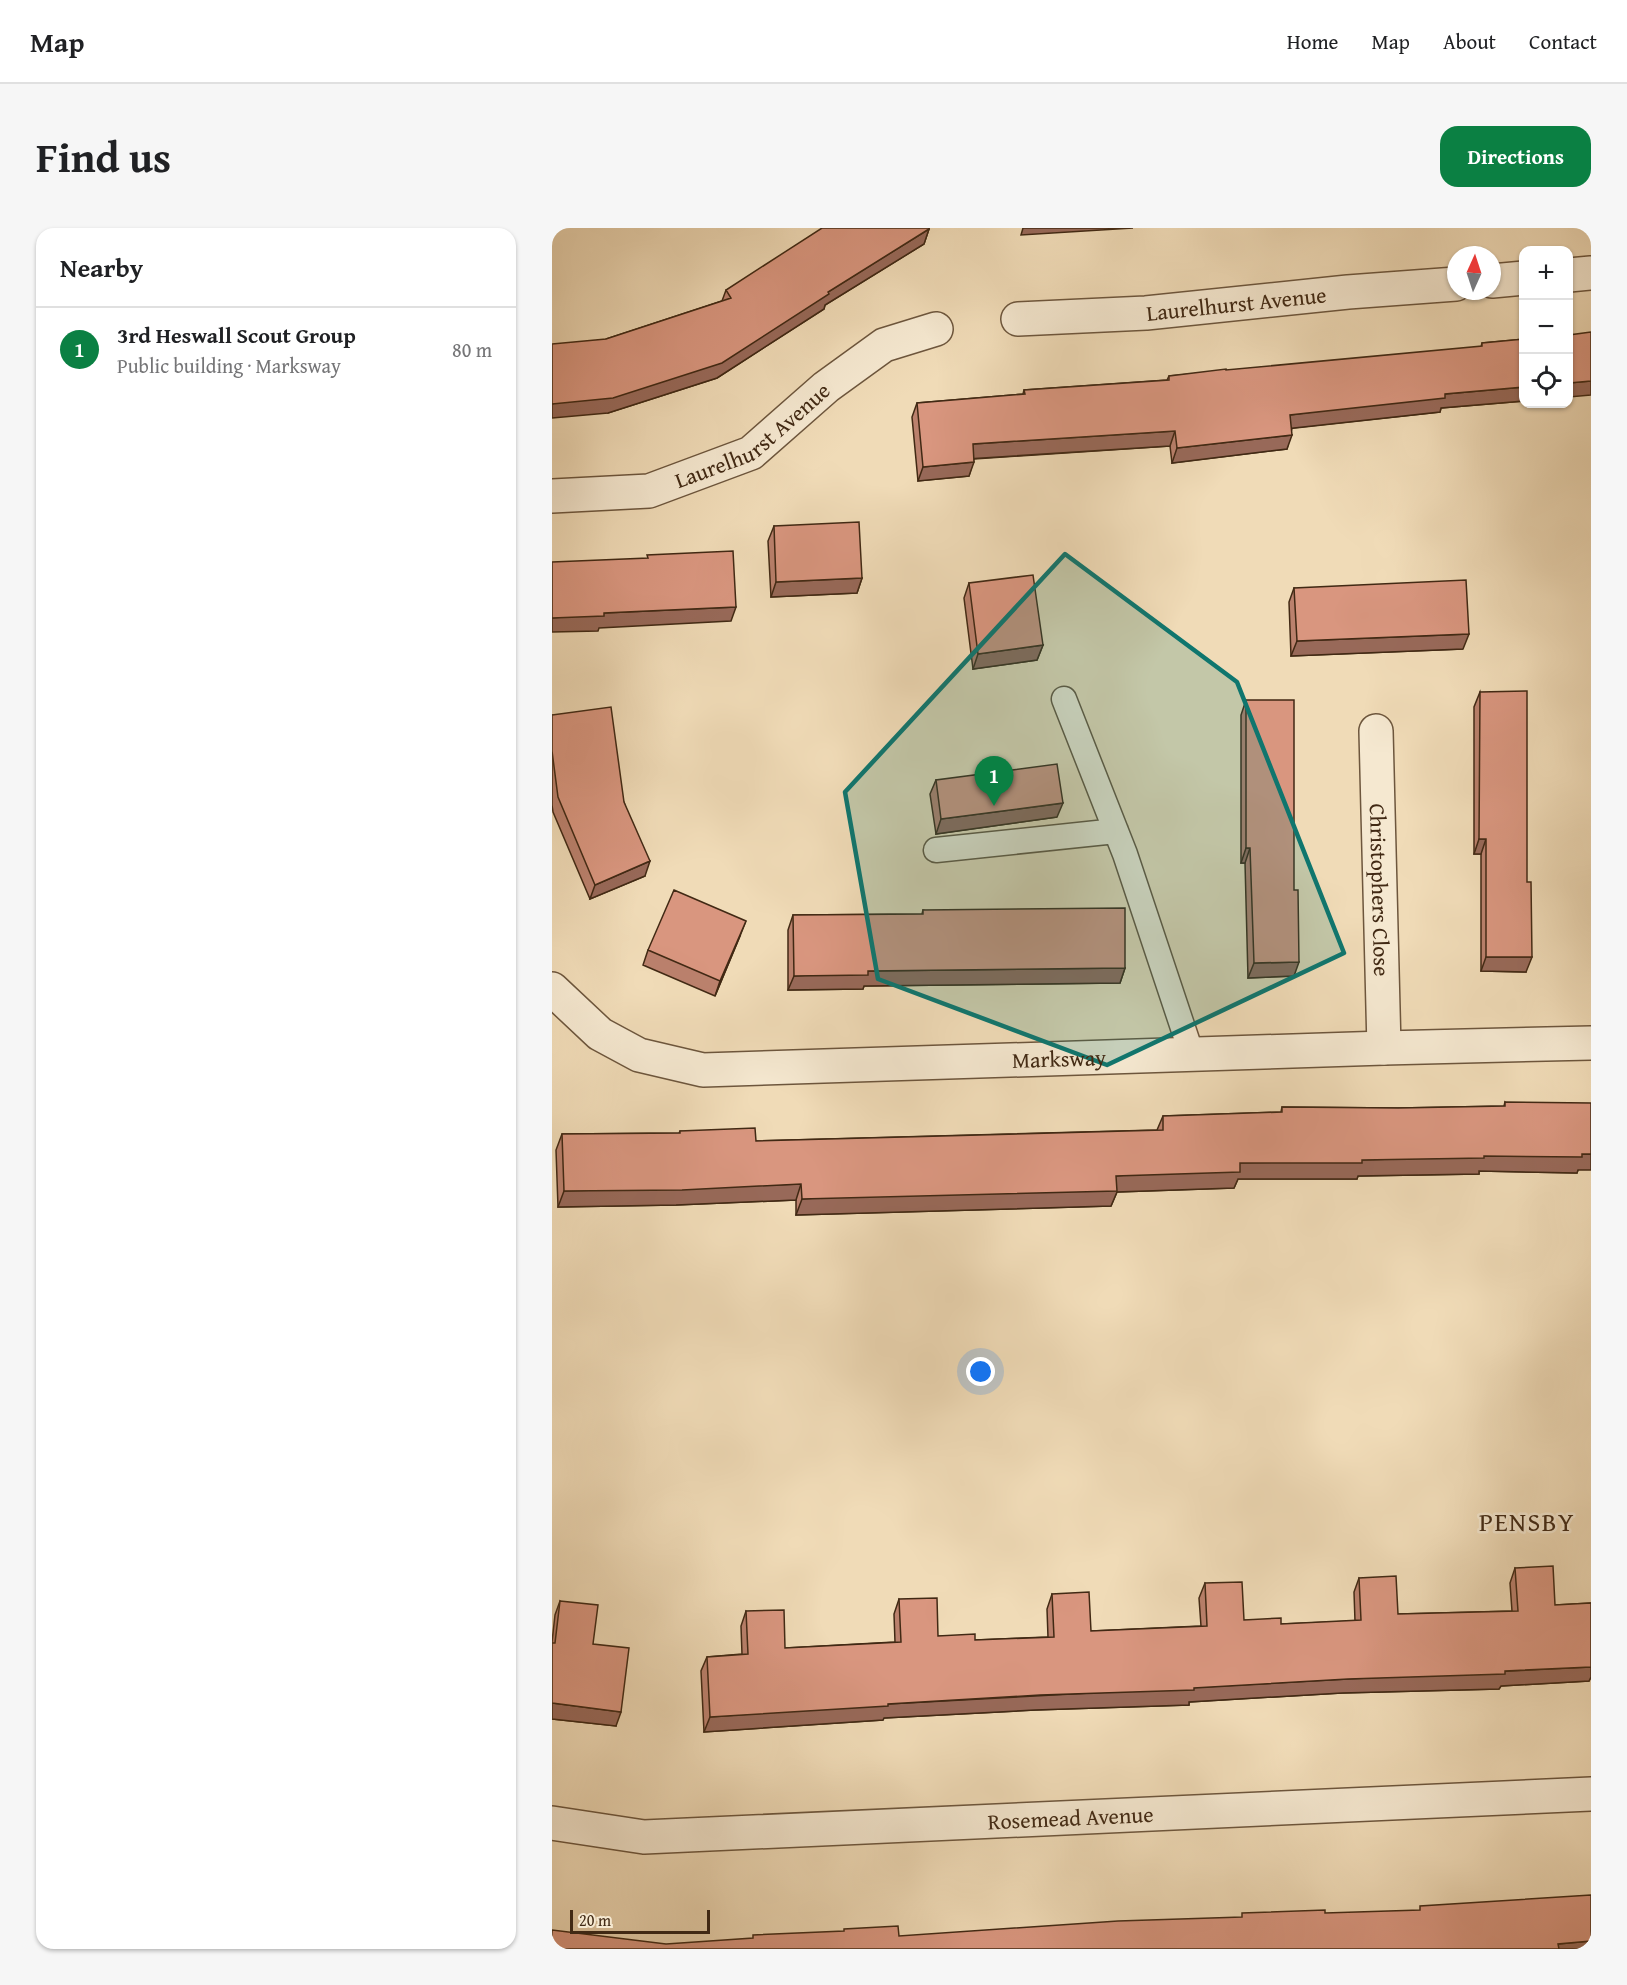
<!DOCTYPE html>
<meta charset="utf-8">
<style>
body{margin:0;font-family:"Gentium Book Plus",serif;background:#f6f6f6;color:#202124}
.controls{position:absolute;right:18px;top:18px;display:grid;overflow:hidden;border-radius:12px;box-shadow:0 2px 4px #0004}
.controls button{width:54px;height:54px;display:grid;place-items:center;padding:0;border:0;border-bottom:2px solid #e0e0e0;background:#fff;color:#202124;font:30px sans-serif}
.compass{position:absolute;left:895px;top:18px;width:54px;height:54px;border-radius:50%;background:#fff;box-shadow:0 2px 4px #0004;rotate:3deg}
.scale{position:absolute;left:18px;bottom:15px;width:140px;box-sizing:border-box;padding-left:6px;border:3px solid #412914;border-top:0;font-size:16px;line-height:21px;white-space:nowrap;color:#412914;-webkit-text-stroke:4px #f5e8d0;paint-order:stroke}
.you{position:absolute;left:429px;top:1144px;width:21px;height:21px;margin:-15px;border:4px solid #fff;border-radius:50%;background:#1a73e8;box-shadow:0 0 0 9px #1a73e833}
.badge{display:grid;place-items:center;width:39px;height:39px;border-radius:50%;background:#0b8043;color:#fff;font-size:20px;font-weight:700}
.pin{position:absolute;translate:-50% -50px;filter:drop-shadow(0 2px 3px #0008)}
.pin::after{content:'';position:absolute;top:32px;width:21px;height:18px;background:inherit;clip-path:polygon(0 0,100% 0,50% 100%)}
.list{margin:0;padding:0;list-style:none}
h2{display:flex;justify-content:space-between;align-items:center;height:78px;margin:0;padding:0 24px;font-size:26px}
h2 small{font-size:20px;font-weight:400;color:#757577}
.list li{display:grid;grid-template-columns:39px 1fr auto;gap:18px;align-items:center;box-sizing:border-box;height:84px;padding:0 24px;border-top:2px solid #e0e0e0}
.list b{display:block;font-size:22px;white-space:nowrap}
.list p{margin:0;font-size:20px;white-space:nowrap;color:#757577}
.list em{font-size:20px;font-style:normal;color:#757577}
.icon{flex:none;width:33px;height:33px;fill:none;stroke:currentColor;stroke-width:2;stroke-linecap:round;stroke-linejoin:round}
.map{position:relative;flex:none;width:1039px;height:1721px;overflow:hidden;border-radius:18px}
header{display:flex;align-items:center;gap:36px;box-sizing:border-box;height:84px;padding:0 30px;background:#fff;border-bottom:2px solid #e0e0e0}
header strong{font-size:28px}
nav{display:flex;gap:33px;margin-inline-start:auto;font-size:21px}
.intro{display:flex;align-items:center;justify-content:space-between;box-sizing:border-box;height:144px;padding:0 36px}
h1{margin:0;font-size:42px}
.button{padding:15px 27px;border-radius:18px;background:#0b8043;color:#fff;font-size:21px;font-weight:700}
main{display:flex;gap:36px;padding:0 36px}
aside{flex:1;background:#fff;border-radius:18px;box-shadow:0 2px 4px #0004}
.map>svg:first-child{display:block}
</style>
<header>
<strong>Map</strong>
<nav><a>Home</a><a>Map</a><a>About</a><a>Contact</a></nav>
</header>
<div class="intro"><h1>Find us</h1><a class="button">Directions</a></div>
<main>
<aside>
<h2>Nearby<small></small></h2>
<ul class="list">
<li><span class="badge">1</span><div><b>3rd Heswall Scout Group</b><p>Public building · Marksway</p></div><em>80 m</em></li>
</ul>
</aside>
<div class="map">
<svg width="1039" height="1721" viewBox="0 0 1039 1721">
<rect width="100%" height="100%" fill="#f0dbb7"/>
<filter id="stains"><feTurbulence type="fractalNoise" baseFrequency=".00333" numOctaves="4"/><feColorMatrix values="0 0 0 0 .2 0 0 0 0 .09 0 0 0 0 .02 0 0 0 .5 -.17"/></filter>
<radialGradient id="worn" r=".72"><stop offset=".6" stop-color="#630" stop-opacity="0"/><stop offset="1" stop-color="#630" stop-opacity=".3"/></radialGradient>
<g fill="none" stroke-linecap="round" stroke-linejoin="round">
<!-- lane casing -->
<g stroke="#6d563d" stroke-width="27">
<path id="lane" d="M 512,471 L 573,626 L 640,827
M 384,622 L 564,603"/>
</g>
<!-- street casing -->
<g stroke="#6d563d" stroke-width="36">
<g id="street">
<path d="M 1017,47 L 1039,45"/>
<path d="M 940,53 L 972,50"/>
<path id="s1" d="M 466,91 L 594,85 L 796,64 L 904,56"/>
<path id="s2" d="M 0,268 L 97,263 L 199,225 L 274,159 L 332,117 L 384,101"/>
<path id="s3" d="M 824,503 L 832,820"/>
<path id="s4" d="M 0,761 L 48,806 L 87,827 L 151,842 L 832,820 L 1039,815"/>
<path id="s5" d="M 0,1595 L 92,1609 L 1039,1566"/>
</g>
</g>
<!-- lane -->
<use href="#lane" stroke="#f5e8d0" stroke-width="24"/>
<!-- street -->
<use href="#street" stroke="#f5e8d0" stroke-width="33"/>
</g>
<!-- wall -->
<path fill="#bb816d" stroke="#412914" stroke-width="1.5" d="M 377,1 L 372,16 L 273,77 L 272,81 L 165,150 L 56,185 L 54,111 L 170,73 L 174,62 Z
M 972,111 L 972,173 L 889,180 L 888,184 L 740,200 L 735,221 L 620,235 L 618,218 L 422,231 L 417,248 L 366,253 L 360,189 L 365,175 L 471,166 L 472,162 L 615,152 L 617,148 L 929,119 L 930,115 Z
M 222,298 L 310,350 L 305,365 L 219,369 L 216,313 Z
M 417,355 L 491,417 L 485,432 L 421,441 L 412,370 Z
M 742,360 L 911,421 L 739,428 L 737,374 Z
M 928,464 L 974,744 L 929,743 L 929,626 L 922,626 L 922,479 Z
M 694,472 L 742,748 L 696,750 L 693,635 L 689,635 L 689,487 Z
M 0,487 L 72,574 L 93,648 L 38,671 L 1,584 L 0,577 Z
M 384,552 L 505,589 L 384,606 L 378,566 Z
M 371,682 L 573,740 L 568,755 L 312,758 L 311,761 L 236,762 L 236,702 L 241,687 L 370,686 Z
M 188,708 L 163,768 L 91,737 L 96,722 Z
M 953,874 L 1026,942 L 1025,945 L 927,943 L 927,946 L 806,948 L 805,951 L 686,951 L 682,960 L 565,964 L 559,978 L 244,987 L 244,972 L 124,977 L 6,979 L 4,922 L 10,906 L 127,905 L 128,903 L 204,913 L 605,902 L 611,888 L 729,884 L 730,879 L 846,880 L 952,878 Z
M 963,1340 L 1003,1377 L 1039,1375 L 1039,1449 L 1037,1453 L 949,1458 L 947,1461 L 790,1465 L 637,1474 L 637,1477 L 483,1482 L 332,1490 L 331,1492 L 152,1504 L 149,1443 L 155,1429 L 190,1426 L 189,1398 L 194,1383 L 233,1420 L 343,1414 L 342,1386 L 347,1371 L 386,1408 L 423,1412 L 496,1409 L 495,1381 L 500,1366 L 539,1403 L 649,1398 L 647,1370 L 653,1355 L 692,1392 L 729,1396 L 803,1393 L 802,1364 L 807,1350 L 846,1386 L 960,1383 L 958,1355 Z
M 8,1373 L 41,1416 L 64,1498 L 0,1491 L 0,1414 L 3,1387 Z"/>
<!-- shaded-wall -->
<path fill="#986959" stroke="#412914" stroke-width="1.5" d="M 471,0 L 581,0 L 469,7 Z
M 377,1 L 372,16 L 273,77 L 272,81 L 165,150 L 56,185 L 0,190 L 0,176 L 276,64 Z
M 1039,153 L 1039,167 L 1017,169 L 1017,155 Z
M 972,159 L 972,173 L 889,180 L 888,184 L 733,201 L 738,187 L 893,166 Z
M 623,203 L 618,218 L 415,231 L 421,216 Z
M 740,207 L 735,221 L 620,235 L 625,220 Z
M 422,234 L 417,248 L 366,253 L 371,239 Z
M 310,350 L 305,365 L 219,369 L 224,354 Z
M 184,379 L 179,393 L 47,400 L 46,403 L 0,404 L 0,390 L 52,385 Z
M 917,406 L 911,421 L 739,428 L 745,413 Z
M 491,417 L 485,432 L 421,441 L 426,426 Z
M 511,575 L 505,589 L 384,606 L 389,591 Z
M 927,611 L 934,611 L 929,626 L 922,626 Z
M 694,620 L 698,620 L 693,635 L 689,635 Z
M 98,633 L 93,648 L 38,671 L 43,657 Z
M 194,693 L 188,708 L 163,768 L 168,753 Z
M 934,729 L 980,729 L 974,744 L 929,743 Z
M 747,734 L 742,748 L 696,750 L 702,735 Z
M 573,740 L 568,755 L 312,758 L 311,761 L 236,762 L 242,748 L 316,743 Z
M 1039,926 L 1039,942 L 1026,942 L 1025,945 L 927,943 L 927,946 L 806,948 L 805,951 L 686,951 L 682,960 L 565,964 L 559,978 L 244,987 L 250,971 L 564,948 L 688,935 L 810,932 L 932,928 Z
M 249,956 L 244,972 L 124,977 L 6,979 L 12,963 Z
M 1039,1439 L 1039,1449 L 1037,1453 L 949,1458 L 947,1461 L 790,1465 L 637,1474 L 637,1477 L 483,1482 L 332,1490 L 331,1492 L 152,1504 L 158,1489 L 336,1476 L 796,1451 Z
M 0,1475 L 69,1484 L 64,1498 L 0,1491 Z
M 1039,1713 L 1039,1721 L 988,1721 L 1006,1716 Z"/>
<!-- building -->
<path fill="#d9967f" stroke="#412914" stroke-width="1.5" d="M 270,0 L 376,0 L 377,1 L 276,64 L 277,66 L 170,135 L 61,170 L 0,176 L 0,116 L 54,111 L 179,70 L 174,62 Z
M 1039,104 L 1039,153 L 1017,155 L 1017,107 Z
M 972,111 L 972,159 L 893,166 L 893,170 L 738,187 L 740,207 L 625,220 L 623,203 L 421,216 L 422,234 L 371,239 L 365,175 L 473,166 L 472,162 L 617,152 L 617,148 L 674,141 L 674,142 L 930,118 L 930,115 Z
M 307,294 L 310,350 L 224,354 L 222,298 Z
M 181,323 L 184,379 L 52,385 L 52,388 L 0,390 L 0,334 L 96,330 L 95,327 Z
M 481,347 L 491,417 L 426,426 L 417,355 Z
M 914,352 L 917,406 L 745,413 L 742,360 Z
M 975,463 L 975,654 L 979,654 L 980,729 L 934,729 L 934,611 L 927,611 L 928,464 Z
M 694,472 L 742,472 L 742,662 L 746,662 L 747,734 L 702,735 L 698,620 L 694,620 Z
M 59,479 L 72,574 L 98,633 L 43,657 L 6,569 L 0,523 L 0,487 Z
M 505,536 L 511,575 L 389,591 L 384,552 Z
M 122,662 L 194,693 L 168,753 L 96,722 Z
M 573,680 L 573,740 L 316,743 L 316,747 L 242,748 L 241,687 L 371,686 L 371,682 Z
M 953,874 L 1039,875 L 1039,926 L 1030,926 L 1030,929 L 932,928 L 932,930 L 810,932 L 810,935 L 688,935 L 688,944 L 564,948 L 565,963 L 250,971 L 249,956 L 130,962 L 12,963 L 10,906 L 128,905 L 128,903 L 203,900 L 204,913 L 611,902 L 611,888 L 730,884 L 730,879 L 846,880 L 953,878 Z
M 1001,1338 L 1003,1377 L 1039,1375 L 1039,1439 L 953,1443 L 953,1446 L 796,1451 L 642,1460 L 642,1462 L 488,1467 L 336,1476 L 336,1478 L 158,1489 L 155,1429 L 196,1426 L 194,1383 L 232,1382 L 233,1420 L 349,1414 L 347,1371 L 385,1370 L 386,1408 L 423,1406 L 423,1412 L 502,1409 L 500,1366 L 537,1364 L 539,1403 L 655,1398 L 653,1355 L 690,1354 L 692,1392 L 729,1390 L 729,1396 L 809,1392 L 807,1350 L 844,1348 L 846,1386 L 966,1383 L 963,1340 Z
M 8,1373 L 46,1377 L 41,1416 L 77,1420 L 69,1484 L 0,1475 L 0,1415 L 3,1415 Z
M 1039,1667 L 1039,1713 L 1006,1716 L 1007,1721 L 0,1721 L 0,1702 L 114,1716 L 201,1710 L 201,1707 L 292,1703 L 292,1701 L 346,1698 L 347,1708 L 566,1693 L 690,1689 L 690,1685 L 773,1682 L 773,1685 L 868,1682 L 868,1678 Z"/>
<!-- marked area -->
<path fill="#0f766e" fill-opacity="0.2" stroke="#0f766e" stroke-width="4.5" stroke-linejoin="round" d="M 513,326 L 685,454 L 792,725 L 555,837 L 326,751 L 293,564 Z"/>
<g text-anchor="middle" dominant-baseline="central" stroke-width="5" stroke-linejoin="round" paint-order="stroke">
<!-- street labels -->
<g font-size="22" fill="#412914" stroke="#f5e8d0">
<text stroke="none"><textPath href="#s1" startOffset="219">Laurelhurst Avenue</textPath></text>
<text stroke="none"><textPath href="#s2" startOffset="216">Laurelhurst Avenue</textPath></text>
<text stroke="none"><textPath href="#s3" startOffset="159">Christophers Close</textPath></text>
<text stroke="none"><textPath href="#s4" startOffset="532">Marksway</textPath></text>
<text stroke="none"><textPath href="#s5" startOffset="520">Rosemead Avenue</textPath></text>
</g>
<!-- quarter labels -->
<g font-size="26" letter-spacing="1.5" fill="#412914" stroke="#f5e8d0">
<text x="975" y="1293">PENSBY</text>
</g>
</g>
<rect width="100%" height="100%" filter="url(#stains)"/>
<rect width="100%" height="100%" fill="url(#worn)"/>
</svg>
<div class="controls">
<button>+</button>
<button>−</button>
<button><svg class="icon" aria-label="locate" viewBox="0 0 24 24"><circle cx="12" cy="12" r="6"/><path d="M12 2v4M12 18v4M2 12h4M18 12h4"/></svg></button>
</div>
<svg class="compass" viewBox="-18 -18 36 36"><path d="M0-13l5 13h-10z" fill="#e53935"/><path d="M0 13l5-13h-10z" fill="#757577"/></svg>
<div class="scale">20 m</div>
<div class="you"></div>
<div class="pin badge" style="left:442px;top:578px">1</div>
</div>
</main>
